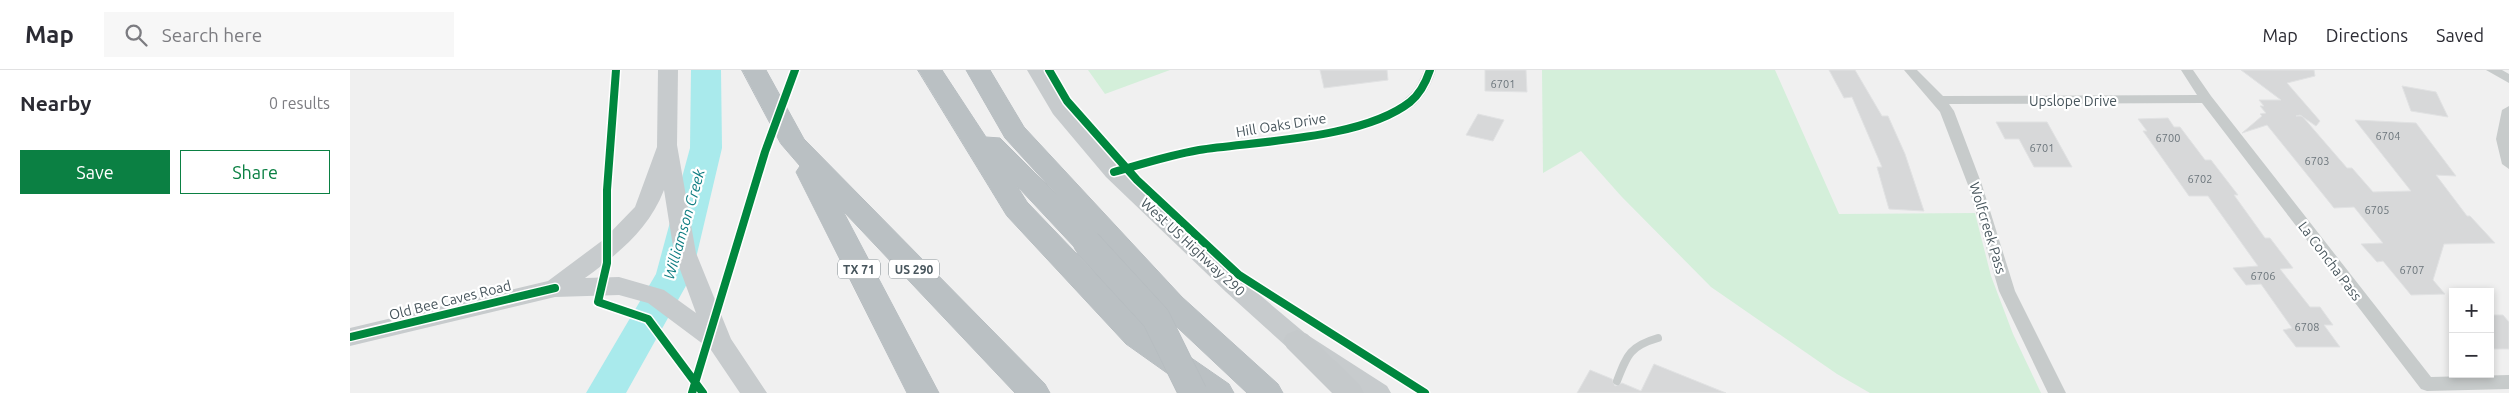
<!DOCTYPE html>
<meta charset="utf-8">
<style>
body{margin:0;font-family:Ubuntu,sans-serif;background:#f7f7f7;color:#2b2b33}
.controls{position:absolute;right:15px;bottom:15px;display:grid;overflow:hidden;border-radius:0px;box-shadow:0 2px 8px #0003}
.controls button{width:45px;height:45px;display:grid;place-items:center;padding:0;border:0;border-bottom:1px solid #e1e1e2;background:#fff;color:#2b2b33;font:25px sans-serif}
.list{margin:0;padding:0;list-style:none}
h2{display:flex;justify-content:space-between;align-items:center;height:65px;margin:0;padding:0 20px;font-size:21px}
h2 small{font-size:16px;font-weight:400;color:#7c7c81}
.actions{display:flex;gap:10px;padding:15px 20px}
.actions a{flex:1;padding:11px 0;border:1px solid #0b8043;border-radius:0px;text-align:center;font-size:18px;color:#0b8043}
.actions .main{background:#0b8043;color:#fff}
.icon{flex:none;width:28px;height:28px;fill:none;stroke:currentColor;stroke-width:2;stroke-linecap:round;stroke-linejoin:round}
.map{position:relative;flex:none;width:2159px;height:323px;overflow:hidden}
header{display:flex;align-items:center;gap:30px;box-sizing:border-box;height:70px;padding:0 25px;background:#fff;border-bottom:1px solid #e1e1e2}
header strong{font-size:24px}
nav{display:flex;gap:28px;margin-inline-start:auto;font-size:18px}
.search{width:350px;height:45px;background:#f7f7f7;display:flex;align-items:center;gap:12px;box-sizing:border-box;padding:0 18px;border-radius:0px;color:#7c7c81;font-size:19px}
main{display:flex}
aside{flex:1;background:#fff}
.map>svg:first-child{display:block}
</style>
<header>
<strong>Map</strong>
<div class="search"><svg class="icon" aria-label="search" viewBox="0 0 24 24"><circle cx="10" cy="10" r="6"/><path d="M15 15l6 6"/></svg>Search here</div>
<nav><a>Map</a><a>Directions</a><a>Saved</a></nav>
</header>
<main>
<aside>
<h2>Nearby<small>0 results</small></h2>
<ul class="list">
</ul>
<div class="actions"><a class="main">Save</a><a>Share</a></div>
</aside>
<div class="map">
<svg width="2159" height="323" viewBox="0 0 2159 323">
<rect width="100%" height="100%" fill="#f0f0f0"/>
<!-- green -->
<path fill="#d4efda" d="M 738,0 L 820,0 L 755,24 Z
M 1192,0 L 1425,0 L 1489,144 L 1625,143 L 1641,206 L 1663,264 L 1691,323 L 1520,323 L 1487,304 L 1361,217 L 1271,126 L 1231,81 L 1193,103 Z"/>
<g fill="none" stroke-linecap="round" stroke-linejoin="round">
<!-- river -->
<path fill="#a9eaec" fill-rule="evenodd" d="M 341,0 L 371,0 L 372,78 L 342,205 L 276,323 L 236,323 L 306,204 L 340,78 Z"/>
</g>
<!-- building -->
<path fill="#d7d8d9" stroke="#e1e2e3" d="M 970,0 L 1037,0 L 1038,10 L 974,18 Z
M 1135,0 L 1176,0 L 1177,22 L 1135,21 Z
M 1479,0 L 1505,0 L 1532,46 L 1538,46 L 1555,84 L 1574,141 L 1539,139 L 1527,97 L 1532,97 L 1502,27 L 1494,28 Z
M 1891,0 L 1964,0 L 1965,6 L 1937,13 L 1970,51 L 1966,56 L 1950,45 L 1946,46 L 1952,46 L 1997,98 L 2002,98 L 2023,122 L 2061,121 L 2005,50 L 2066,53 L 2106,106 L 2086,105 L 2117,146 L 2120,146 L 2145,173 L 2094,174 L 2083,210 L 2095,224 L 2061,225 L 2033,191 L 2027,192 L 2011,174 L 2033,173 L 2004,137 L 1984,138 L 1917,55 L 1892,63 L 1912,46 L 1910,44 L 1916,43 L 1910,36 L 1914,36 L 1909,30 L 1931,30 Z
M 2052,16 L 2086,22 L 2098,47 L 2061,41 Z
M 1128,44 L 1154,50 L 1143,71 L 1116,65 Z
M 1818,48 L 1824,57 L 1830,57 L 1855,90 L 1861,90 L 1888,125 L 1884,125 L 1915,168 L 1920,168 L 1943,198 L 1930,199 L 1960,237 L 1970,237 L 1983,255 L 1974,255 L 1990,277 L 1946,277 L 1933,260 L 1942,258 L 1911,214 L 1896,215 L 1883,198 L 1908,196 L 1858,126 L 1839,126 L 1793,61 L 1797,61 L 1788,49 Z
M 1646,52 L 1697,52 L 1722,97 L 1684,97 L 1669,69 L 1655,69 Z
M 2140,245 L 2153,245 L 2159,252 L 2159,279 L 2140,279 Z
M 1304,294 L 1376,323 L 1227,323 L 1240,300 L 1262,309 L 1265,316 L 1272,313 L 1291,321 Z"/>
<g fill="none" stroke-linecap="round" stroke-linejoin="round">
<!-- highway casing -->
<g stroke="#b5bbbf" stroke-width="1">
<path id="highway" d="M 392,0 L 416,0 L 454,69 L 695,314 L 700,323 L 665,323 L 493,141 L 589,323 L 557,323 L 446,102 L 450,96 L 431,74 Z
M 568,0 L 592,0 L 636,67 L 650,68 L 707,125 L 655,68 L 616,0 L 640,0 L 674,57 L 832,227 L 928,314 L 933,323 L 897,323 L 812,243 L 750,174 L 747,180 L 737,183 L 727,180 L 667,116 L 677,132 L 798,258 L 879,314 L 884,323 L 845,323 L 776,274 L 657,146 Z"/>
</g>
<!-- lane -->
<path stroke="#c7cbcb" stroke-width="8" d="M 1267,311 C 1277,285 1280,276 1308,268"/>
<!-- street -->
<path fill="#c7cbcb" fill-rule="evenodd" d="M 1074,0 L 1086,0 C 1082,13 1075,26 1065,35 C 1018,72 907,76 848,85 C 820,90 792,99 764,107 L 757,102 L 759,99 C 788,90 818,81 848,76 C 904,67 1017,65 1058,26 C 1066,19 1070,10 1074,0 Z
M 1554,0 L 1567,0 L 1593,26 L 1847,25 L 1831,0 L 1843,0 L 1861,26 L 2081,307 L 2159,305 L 2159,319 L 2077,321 L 2071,319 L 1852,33 L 1599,34 L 1604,41 L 1632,115 L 1665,221 L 1716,323 L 1698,323 L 1649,221 L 1618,115 L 1590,42 Z
M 2136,0 L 2152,0 L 2159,4 L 2159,13 Z
M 2159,36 L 2159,99 L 2152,94 L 2146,69 L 2152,40 Z"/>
<!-- secondary -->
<path fill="#c7cbcd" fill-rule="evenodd" d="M 308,0 L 328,0 L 327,75 L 346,183 L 381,269 L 417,323 L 390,323 L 361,280 L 298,233 L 269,225 L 205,227 L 0,276 L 0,258 L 198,211 L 253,170 L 285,137 L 307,77 ZM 314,120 L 324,183 L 346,243 L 314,220 L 269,207 L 235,208 C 268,184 299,159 314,120 Z
M 677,0 L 697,0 L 718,35 L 772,97 L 892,210 L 956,264 L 1037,316 L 1041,323 L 1008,323 L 938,278 L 876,222 L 756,107 L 703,44 Z"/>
<!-- primary -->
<path fill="#c5c9cb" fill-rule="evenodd" d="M 947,260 L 957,264 L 1010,315 L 1014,323 L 982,323 L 937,278 L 933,271 L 937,264 Z"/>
<!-- highway -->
<use href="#highway" fill="#bac0c3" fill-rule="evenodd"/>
<!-- highway-bridge casing -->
<g stroke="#b5bbbf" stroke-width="29" stroke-linecap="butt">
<path id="highway-bridge" d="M 737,173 L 806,248 L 843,323"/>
</g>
<!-- highway-bridge -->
<use href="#highway-bridge" stroke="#bac0c3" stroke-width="28"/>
<!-- cycleway casing -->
<g stroke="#fff" stroke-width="11">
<path id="cycleway" d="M 266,0 L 257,120 L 257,193 L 248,232 L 298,249 L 353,323
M 699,0 L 717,31 L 787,110 L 889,205 L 1075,323
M 764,102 C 792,94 820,85 849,80 C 908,71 1013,69 1060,32 C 1070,24 1076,12 1080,0
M 0,267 L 205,218
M 342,323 L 415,82 L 445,0"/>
</g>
<!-- cycleway -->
<use href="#cycleway" stroke="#00873e" stroke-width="8"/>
</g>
<g text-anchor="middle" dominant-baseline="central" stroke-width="4.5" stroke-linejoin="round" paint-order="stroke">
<!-- number labels -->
<g font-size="11" fill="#6c767c">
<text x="1153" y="14">6701</text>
<text x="2038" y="66">6704</text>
<text x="1818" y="68">6700</text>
<text x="1692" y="78">6701</text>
<text x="1967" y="91">6703</text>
<text x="1850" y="109">6702</text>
<text x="2027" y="140">6705</text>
<text x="2062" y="200">6707</text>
<text x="1913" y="206">6706</text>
<text x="1957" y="257">6708</text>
</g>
<!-- shield labels -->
<g fill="#fff" stroke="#7e888d" stroke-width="1">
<rect x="488" y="189.5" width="42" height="19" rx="4"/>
<rect x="539" y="189.5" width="50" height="19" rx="4"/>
</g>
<g font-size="12" font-weight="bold" fill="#47555c">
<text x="509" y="199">TX 71</text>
<text x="564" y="199">US 290</text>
</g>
<!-- street labels -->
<g font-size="14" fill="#47555c" stroke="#fff">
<text x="1723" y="31">Upslope Drive</text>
<text transform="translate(931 55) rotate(-9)">Hill Oaks Drive</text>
<text transform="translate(1638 158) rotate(73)">Wolfcreek Pass</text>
<text transform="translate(843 177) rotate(43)">West US Highway 290</text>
<text transform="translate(1980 191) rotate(53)">La Concha Pass</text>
<text transform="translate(100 230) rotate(-14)">Old Bee Caves Road</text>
</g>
<!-- water labels -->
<g font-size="15" font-style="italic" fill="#0f7d82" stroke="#fff">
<text transform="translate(334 154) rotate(-74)">Williamson Creek</text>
</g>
</g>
</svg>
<div class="controls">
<button>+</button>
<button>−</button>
</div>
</div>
</main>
